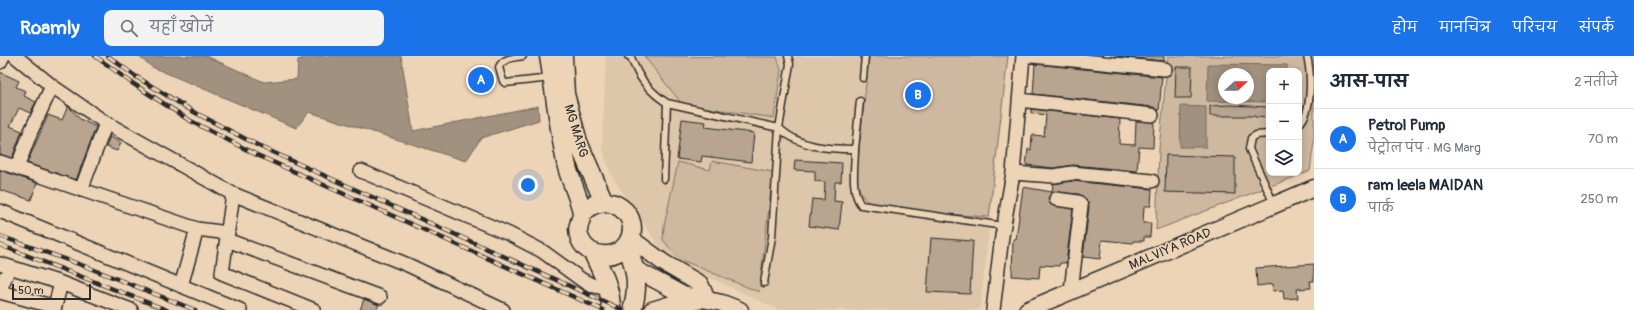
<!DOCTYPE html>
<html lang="hi">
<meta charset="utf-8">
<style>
body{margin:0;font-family:Pangolin,"Playpen Sans Deva",sans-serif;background:#f2f2f3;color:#1f2937}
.controls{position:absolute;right:12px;top:12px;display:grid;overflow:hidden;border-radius:8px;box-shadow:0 2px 10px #0003}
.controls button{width:36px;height:36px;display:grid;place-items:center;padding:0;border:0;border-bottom:1px solid #e0e1e3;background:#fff;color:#1f2937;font:20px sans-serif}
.compass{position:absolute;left:1218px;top:12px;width:36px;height:36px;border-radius:50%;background:#fff;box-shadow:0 2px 10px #0003;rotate:69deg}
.scale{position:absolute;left:12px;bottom:10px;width:79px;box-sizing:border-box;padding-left:4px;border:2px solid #2b2b2b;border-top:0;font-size:11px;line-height:14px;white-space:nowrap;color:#2b2b2b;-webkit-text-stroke:3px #eed4b6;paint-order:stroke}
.you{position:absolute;left:528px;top:129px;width:14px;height:14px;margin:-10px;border:3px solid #fff;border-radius:50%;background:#1a73e8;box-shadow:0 0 0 6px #1a73e833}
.badge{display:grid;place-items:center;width:26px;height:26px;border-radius:50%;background:#1a73e8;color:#fff;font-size:13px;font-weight:700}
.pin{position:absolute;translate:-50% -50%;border:2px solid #fff;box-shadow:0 1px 4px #0006}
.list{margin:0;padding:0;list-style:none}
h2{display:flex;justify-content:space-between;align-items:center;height:52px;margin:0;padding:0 16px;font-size:17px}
h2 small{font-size:13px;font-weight:400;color:#747a83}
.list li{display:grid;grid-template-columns:26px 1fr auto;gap:12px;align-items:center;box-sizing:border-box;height:60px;padding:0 16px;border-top:1px solid #e0e1e3}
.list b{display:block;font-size:15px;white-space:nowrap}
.list p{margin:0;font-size:13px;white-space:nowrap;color:#747a83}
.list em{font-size:13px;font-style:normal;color:#747a83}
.icon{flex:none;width:22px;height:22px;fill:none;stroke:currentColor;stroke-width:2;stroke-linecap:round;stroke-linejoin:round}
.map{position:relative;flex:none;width:1314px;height:254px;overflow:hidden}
header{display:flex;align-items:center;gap:24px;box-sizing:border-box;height:56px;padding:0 20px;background:#1a73e8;color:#fff}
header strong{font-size:19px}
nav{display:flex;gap:22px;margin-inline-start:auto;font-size:14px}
.search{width:280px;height:36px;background:#f2f2f3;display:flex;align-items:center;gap:10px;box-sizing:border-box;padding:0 14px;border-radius:8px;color:#747a83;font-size:15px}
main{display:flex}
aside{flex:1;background:#fff}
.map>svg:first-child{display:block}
</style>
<header>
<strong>Roamly</strong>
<div class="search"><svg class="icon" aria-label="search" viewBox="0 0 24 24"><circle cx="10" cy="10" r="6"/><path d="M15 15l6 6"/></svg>यहाँ खोजें</div>
<nav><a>होम</a><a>मानचित्र</a><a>परिचय</a><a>संपर्क</a></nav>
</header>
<main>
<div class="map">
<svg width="1314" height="254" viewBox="0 0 1314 254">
<rect width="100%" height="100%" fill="#eed4b6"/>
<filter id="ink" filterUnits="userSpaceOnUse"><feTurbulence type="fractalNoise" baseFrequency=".025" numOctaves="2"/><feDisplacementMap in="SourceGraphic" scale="8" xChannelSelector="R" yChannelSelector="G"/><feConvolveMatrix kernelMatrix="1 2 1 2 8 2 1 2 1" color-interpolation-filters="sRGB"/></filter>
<g filter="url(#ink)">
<!-- built -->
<path fill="#dec6aa" d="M 606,0 L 1009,0 L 980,253 L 976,254 L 779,254 L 667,202 L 611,119 L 602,91 Z"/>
<!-- grass -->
<path fill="#cfb8a0" stroke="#7d7266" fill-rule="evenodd" d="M 644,0 L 777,1 L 781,14 L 774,62 L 682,48 Z
M 869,0 L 1008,0 L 989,161 L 880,153 C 863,145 860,139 856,121 Z
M 1168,0 L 1314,0 L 1314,85 L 1310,115 L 1156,174 L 1159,93 ZM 1269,15 L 1299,15 L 1299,117 L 1269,117 ZM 1224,18 L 1248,18 L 1248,42 L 1224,42 Z
M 712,105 L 773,116 L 759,236 L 679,203 L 663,184 L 664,170 L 678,106 L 710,114 Z"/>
<!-- water -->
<path fill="#a2917f" stroke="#72685d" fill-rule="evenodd" d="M 138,0 L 206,0 L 264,26 L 297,23 L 298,4 L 310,0 L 401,0 L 413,75 L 538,50 L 539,64 L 481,82 L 466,105 L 309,56 L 296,72 L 152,11 Z
M 1208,8 L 1287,9 L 1287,15 L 1269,15 L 1269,46 L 1207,45 ZM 1224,18 L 1248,18 L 1248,42 L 1224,42 Z
M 1181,50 L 1206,51 L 1206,91 L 1180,91 Z"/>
<!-- building -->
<path fill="#b8a48f" stroke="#2b2b2b" d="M 1114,0 L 1164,0 L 1164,5 Z
M 1035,8 L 1162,21 L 1159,55 L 1153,51 L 1033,38 Z
M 1176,11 L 1192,11 L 1191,42 L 1175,42 Z
M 0,16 L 19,25 L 16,31 L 26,35 L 24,40 L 36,46 L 30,57 L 19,52 L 10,70 L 22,75 L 12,102 L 0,98 Z
M 1231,49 L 1269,51 L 1269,62 L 1255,61 L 1255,60 L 1210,60 L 1210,50 Z
M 68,50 L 80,63 L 96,71 L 76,124 L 27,107 L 48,59 L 62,64 Z
M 1031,53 L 1120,63 L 1119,88 L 1135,89 L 1136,65 L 1154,66 L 1153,92 L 1139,91 L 1137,115 L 1073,109 L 1054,112 L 1026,109 L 1028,93 L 1031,94 L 1032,79 L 1044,80 L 1046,59 L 1031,57 Z
M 682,63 L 706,66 L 705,71 L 754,77 L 751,106 L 702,100 L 701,106 L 677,103 Z
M 110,80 L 121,87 L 117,95 L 106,91 Z
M 1166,99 L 1235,101 L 1235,138 L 1165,136 Z
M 795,104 L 842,107 L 841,126 L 835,126 L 834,145 L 842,146 L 839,174 L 809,170 L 812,143 L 824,144 L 825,126 L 815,125 L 815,115 L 794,114 Z
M 0,114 L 37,127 L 31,144 L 0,134 Z
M 1072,125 L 1152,133 L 1151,150 L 1144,150 L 1143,167 L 1151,167 L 1150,181 L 1144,181 L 1144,185 L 1133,185 L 1133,187 L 1102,184 L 1100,203 L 1083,201 L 1089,151 L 1088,146 L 1079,138 L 1053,136 L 1048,142 L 1051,149 L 1073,153 L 1066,207 L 1060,207 L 1059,210 L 1040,209 L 1039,222 L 1012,220 L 1013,183 L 1016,183 L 1023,131 L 1052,136 L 1053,128 Z
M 931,182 L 973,185 L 970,238 L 927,236 Z
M 1314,208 L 1314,225 L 1310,225 L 1311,232 L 1297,233 L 1298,242 L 1284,243 L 1283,234 L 1273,235 L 1273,228 L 1257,230 L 1256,212 Z
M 364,243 L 379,249 L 376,254 L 360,254 Z"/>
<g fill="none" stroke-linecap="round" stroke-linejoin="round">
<!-- service casing -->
<g stroke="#2b2b2b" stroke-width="9">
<path id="service" d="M 523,0 C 513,2 503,2 499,11 L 503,25 L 505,27 L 551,22
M 628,0 L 631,1 C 638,22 649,35 667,47 L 664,123
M 863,22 L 865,0
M 667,47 L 779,72 L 790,8 L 788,0
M 1299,68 C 1313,56 1311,17 1307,0
M 779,72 C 801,92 827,93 855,93 L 860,45
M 1269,78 L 1256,79 L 1251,82 L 1249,93 L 1274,148
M 855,93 C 855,110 850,134 861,149 L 1004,170
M 764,227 L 772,181 L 779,72"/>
</g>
<!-- minor casing -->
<g stroke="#2b2b2b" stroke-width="16">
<path id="minor" d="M 15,0 L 52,30 L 106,67 L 233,138 L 408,209 L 503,254
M 1032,0 L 1165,13
M 0,6 L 3,0
M 1019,44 L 1152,59
M 0,106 L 197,173 L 228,177
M 17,112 L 31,75 L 52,30
M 361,115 L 509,178 L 542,195 L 582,224 L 594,230 L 609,233
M 1013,117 L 1054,120 L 1072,117 L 1152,125
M 81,134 L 106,67
M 233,138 L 222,217 L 314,254
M 1056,143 L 1078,146 L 1081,150 L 1071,235
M 0,155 L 240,254
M 227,184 L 380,241
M 0,208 L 61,227 L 131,254
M 181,230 L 197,173
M 0,234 L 9,212
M 0,236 L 55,251
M 54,254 L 61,227
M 993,254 L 1002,180 L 1013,117 L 1023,0"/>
</g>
<!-- tertiary casing -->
<g stroke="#2b2b2b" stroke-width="19">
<path id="tertiary" d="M 630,182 L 664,207 L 700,228 L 707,243
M 635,213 L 683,239 L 722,247 L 740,254
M 652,254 L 672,248 L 698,245
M 1027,254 L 1314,132"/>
</g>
<!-- secondary casing -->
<g stroke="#2b2b2b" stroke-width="21">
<path id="secondary" d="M 549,0 C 555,37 559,74 567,111 C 570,123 581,147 582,157 C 582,165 575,170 580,183 C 588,202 615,205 627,188 C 646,160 606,129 582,158
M 563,1 L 565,38 L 578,86 L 604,146
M 627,188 C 635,213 640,228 632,254
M 593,197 C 602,216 611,232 611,254"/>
</g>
<!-- service -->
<use href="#service" stroke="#eed4b6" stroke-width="6"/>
<!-- minor -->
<use href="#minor" stroke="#eed4b6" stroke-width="13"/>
<!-- tertiary -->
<use href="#tertiary" stroke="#eed4b6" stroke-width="16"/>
<!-- secondary -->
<use href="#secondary" stroke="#eed4b6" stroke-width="18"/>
<!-- rail casing -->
<g stroke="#2b2b2b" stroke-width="4.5">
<path id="rail" d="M 95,0 L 132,27 L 189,64 L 257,99 L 603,254
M 108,0 L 135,20 L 194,56 L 261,91 L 623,254
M 0,180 L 87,211 L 195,254
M 0,189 L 167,254"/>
</g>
<!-- rail -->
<use href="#rail" stroke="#eed4b6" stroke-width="3" stroke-dasharray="9" stroke-linecap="butt"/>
</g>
</g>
<g text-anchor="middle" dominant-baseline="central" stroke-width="3.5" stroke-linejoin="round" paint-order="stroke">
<!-- street labels -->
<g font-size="13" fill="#2b2b2b" stroke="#eed4b6">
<text transform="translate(576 75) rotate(73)">MG MARG</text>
<text transform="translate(1170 193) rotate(-23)">MALVIYA ROAD</text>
</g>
</g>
</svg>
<div class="controls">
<button>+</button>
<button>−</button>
<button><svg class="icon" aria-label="layers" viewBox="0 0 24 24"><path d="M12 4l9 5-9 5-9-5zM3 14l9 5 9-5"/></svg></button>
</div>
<svg class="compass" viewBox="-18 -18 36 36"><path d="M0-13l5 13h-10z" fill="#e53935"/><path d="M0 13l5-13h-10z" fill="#747a83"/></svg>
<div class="scale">50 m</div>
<div class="you"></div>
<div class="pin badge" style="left:481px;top:24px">A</div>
<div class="pin badge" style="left:918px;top:39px">B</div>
</div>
<aside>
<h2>आस-पास<small>2 नतीजे</small></h2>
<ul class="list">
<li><span class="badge">A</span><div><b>Petrol Pump</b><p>पेट्रोल पंप · MG Marg</p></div><em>70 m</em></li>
<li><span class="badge">B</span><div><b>ram leela MAIDAN</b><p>पार्क</p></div><em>250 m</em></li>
</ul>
</aside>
</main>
